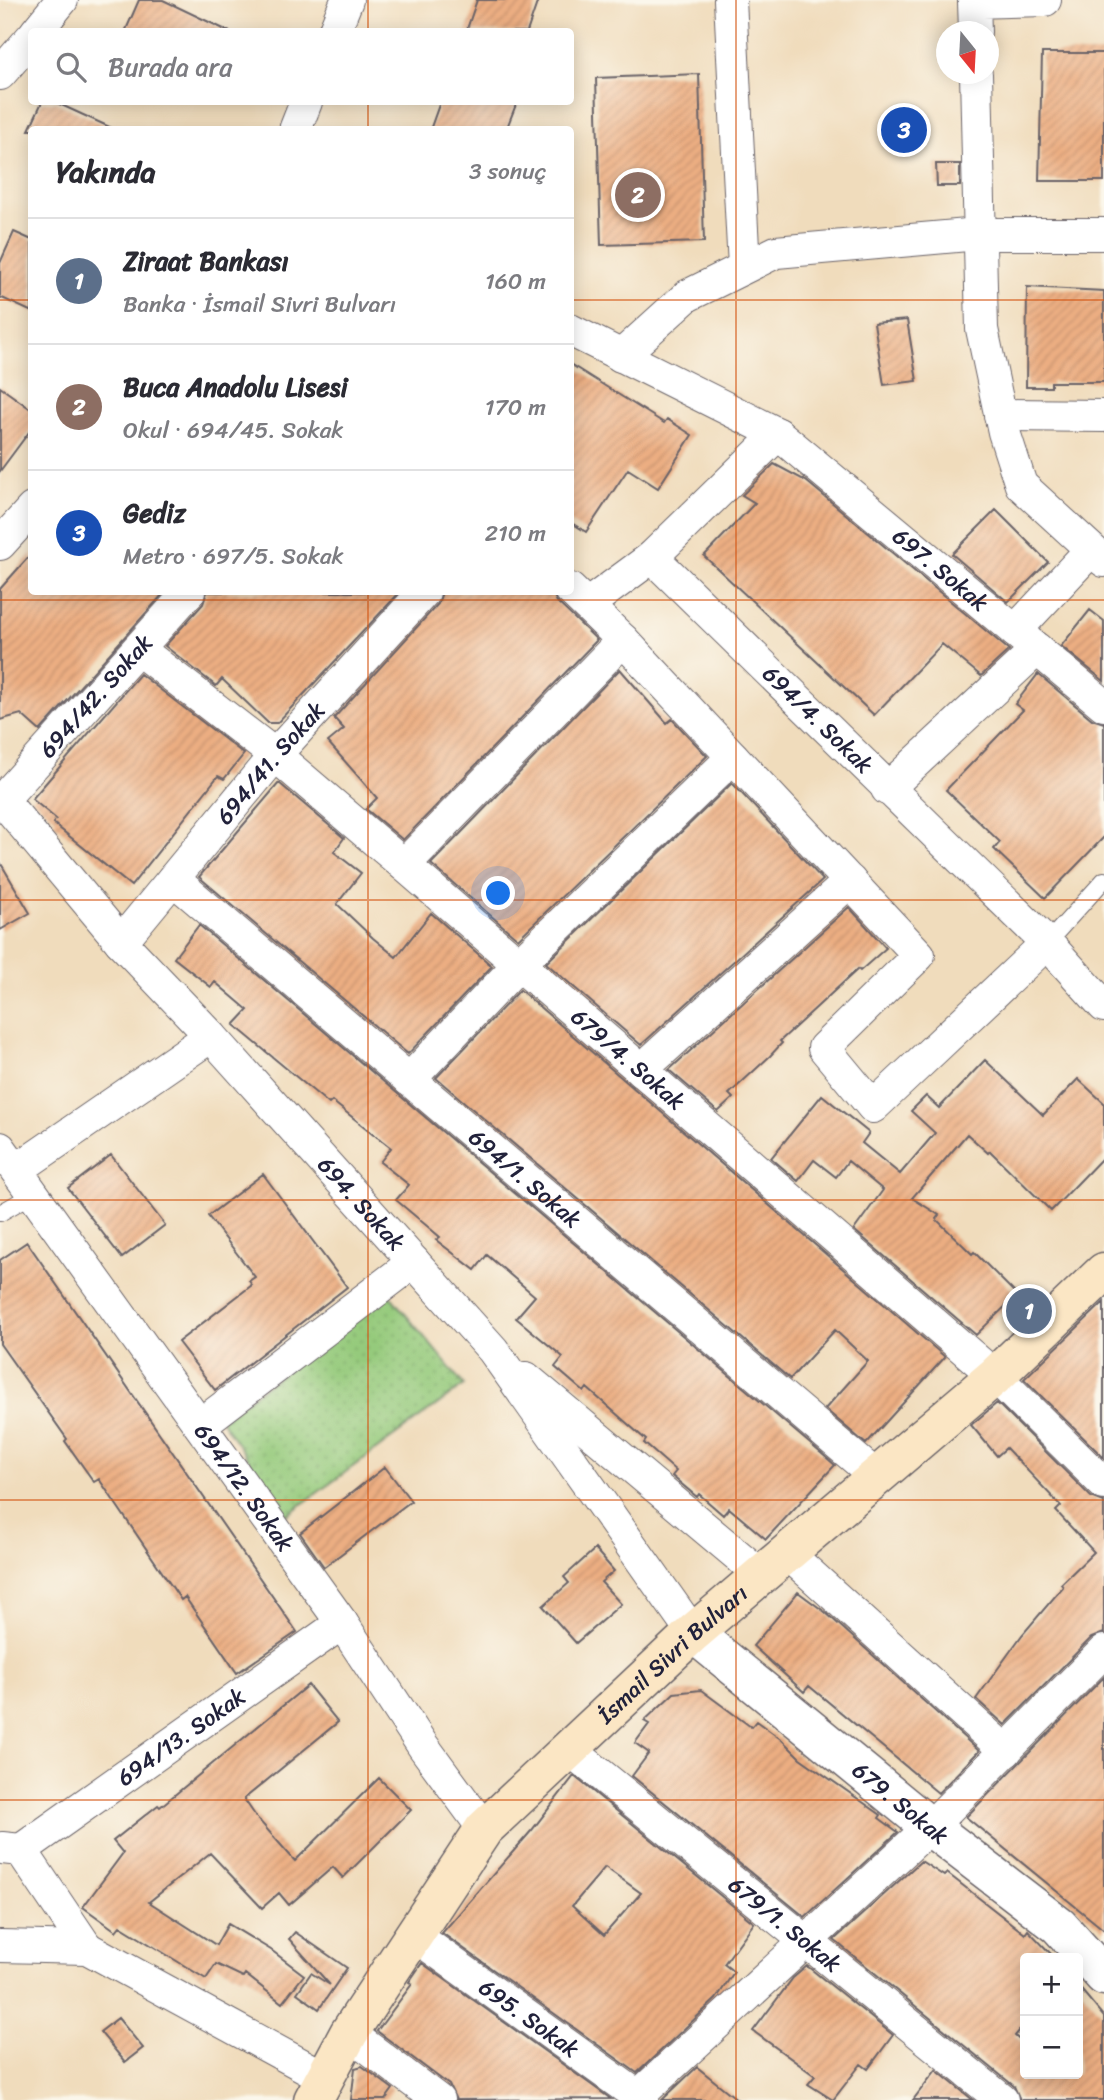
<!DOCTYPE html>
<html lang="tr">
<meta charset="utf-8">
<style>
body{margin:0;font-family:Sriracha,sans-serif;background:#f2f2f3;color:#2b2b33}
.controls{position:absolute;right:21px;bottom:21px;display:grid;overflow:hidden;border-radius:7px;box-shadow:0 4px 18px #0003}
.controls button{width:63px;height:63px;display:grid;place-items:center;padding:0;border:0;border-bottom:2px solid #e1e1e2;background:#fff;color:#2b2b33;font:35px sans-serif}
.compass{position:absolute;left:936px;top:21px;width:63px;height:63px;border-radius:50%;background:#fff;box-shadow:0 4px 18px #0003;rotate:162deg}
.you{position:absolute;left:499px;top:894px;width:24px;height:24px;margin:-18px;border:5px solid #fff;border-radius:50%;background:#1a73e8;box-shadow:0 0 0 10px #1a73e833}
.badge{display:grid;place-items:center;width:46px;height:46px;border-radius:50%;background:#1f6fb2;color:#fff;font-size:23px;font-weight:700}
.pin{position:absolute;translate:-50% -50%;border:4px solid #fff;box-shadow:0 2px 7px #0006}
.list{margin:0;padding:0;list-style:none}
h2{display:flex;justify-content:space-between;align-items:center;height:91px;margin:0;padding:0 28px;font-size:30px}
h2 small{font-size:23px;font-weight:400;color:#7c7c81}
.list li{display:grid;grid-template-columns:46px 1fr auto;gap:21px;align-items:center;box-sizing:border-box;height:126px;padding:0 28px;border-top:2px solid #e1e1e2}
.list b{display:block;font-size:26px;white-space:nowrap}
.list p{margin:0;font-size:23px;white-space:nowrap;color:#7c7c81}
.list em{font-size:23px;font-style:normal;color:#7c7c81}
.icon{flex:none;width:38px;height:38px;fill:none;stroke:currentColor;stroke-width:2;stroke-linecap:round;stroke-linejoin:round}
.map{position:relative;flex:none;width:1104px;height:2100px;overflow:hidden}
.search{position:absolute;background:#fff;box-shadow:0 4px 18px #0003;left:28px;top:28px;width:546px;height:77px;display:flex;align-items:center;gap:18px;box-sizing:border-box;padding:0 24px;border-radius:7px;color:#7c7c81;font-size:26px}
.panel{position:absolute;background:#fff;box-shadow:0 4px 18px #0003;left:28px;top:126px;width:546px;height:469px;border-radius:7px}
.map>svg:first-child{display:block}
</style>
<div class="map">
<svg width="1104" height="2100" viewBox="0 0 1104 2100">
<defs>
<pattern id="park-dots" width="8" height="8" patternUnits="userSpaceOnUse" patternTransform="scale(1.75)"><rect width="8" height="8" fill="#95ca7c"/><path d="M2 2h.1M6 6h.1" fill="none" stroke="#80ad6c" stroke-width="1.8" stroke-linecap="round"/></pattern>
<pattern id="building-hatch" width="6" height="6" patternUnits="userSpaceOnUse" patternTransform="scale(1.75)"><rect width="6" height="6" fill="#ecae82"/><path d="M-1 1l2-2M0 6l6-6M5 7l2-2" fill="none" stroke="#ca9571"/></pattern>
</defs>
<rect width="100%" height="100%" fill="#fbf7ec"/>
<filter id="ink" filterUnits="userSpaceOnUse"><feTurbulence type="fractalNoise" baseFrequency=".0143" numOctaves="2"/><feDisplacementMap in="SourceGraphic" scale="14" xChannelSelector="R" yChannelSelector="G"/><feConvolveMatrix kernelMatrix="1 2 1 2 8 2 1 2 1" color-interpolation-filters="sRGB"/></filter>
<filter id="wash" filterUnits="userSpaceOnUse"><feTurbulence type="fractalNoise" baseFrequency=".00686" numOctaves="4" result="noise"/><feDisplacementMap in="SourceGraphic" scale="28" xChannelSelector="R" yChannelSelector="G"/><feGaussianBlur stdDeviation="1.57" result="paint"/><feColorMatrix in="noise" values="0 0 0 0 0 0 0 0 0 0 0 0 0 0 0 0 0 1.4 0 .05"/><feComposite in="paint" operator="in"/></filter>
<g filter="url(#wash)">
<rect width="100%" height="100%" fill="#f0dcbc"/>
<!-- park -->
<path fill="url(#park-dots)" stroke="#5c765c" stroke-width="2" d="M 388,1293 L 464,1385 L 287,1515 L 221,1420 Z"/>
<g id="blocks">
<!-- building -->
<path fill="url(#building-hatch)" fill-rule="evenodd" d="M 139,0 L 163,0 L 230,32 L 125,32 Z
M 477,0 L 538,0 L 527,32 L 466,32 Z
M 1042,53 L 1104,53 L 1104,181 L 1039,181 Z
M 699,74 L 704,242 L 601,245 L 596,78 Z
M 42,102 L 55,102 L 116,130 L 29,130 Z
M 440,102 L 517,102 L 506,130 L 430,130 Z
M 936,164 L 960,164 L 960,186 L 937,186 Z
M 14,232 L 32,240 L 32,312 L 0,297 L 0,263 Z
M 1027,287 L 1104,291 L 1104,382 L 1051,382 L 1051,387 L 1026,387 Z
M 907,320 L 917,381 L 884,385 L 874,323 Z
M 570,364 L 664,423 L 667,419 L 692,435 L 658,488 L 628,469 L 586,532 L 570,522 Z
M 0,387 L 32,410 L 32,428 L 0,471 Z
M 774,464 L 806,481 L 1009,650 L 981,676 L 942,644 L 874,715 L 704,556 L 755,503 L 742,495 Z
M 996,510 L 1048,562 L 1008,602 L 952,554 Z
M 32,553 L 32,592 L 164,593 L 40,731 L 21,714 L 0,720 L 0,589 Z
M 207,592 L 400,592 L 277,723 L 268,723 L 222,679 L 216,686 L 165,646 L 203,604 Z
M 442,592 L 552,592 L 557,602 L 597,640 L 403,840 L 366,809 L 377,798 L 328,742 L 344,729 L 334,718 L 438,604 Z
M 1090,610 L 1104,621 L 1104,681 L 1061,646 Z
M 620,669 L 667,723 L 672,719 L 707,756 L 518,939 L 431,864 Z
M 140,674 L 244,754 L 224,779 L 218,776 L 131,886 L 53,823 L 56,819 L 32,799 Z
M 1038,674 L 1092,719 L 1104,723 L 1104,837 L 1045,898 L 994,849 L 1000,842 L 946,790 L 1023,710 L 1015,704 Z
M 279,783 L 344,838 L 334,852 L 361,873 L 337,904 L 373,938 L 396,957 L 431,913 L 492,966 L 408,1054 L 199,877 Z
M 732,783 L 823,880 L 641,1045 L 546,963 Z
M 0,862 L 30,913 L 0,930 Z
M 849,907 L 886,948 L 860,971 L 858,969 L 780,1041 L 782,1043 L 770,1056 L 729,1094 L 733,1098 L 718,1112 L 669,1070 Z
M 199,925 L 835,1465 L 766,1539 L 729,1508 L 723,1515 L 699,1494 L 697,1497 L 672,1476 L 676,1471 L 644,1443 L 646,1440 L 587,1388 L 584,1392 L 555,1367 L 563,1357 L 516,1318 L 535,1296 L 487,1255 L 475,1270 L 436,1240 L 440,1237 L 396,1200 L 409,1185 L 380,1162 L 391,1148 L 332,1101 L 329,1104 L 234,1025 L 248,1010 L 215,982 L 211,987 L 174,958 Z
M 520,990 L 945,1357 L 866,1444 L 825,1409 L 868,1361 L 835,1330 L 790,1379 L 436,1078 Z
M 985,1060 L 1043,1115 L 1078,1079 L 1104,1103 L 1104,1156 L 1051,1211 L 990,1151 L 988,1153 L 967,1134 L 912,1198 L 939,1215 L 936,1219 L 972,1254 L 974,1252 L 1017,1295 L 976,1335 L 854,1230 L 883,1190 L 848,1161 L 836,1177 L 814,1160 L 798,1181 L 771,1158 L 822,1095 L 869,1133 L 862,1143 L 900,1174 L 935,1133 L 911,1111 L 926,1096 L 939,1108 Z
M 111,1155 L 165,1225 L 122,1258 L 68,1188 Z
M 263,1174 L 347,1287 L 215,1390 L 178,1342 L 252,1285 L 249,1281 L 255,1277 L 208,1216 Z
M 27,1242 L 297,1632 L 237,1673 L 185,1597 L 181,1600 L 99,1479 L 94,1482 L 65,1441 L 67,1439 L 0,1344 L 0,1260 Z
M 1104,1302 L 1104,1458 L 1024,1379 Z
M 997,1403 L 1091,1497 L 1104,1502 L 1104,1633 L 1091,1638 L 1005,1725 L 976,1699 L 1022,1635 L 1063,1587 L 1061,1584 L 1094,1552 L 1056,1511 L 1061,1506 L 1006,1448 L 997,1456 L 971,1425 Z
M 385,1467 L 411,1501 L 324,1567 L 300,1533 Z
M 595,1549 L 614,1571 L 601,1582 L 621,1604 L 576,1643 L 543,1606 L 569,1583 L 564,1577 Z
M 798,1592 L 825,1612 L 979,1751 L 938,1793 L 809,1686 L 804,1692 L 753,1646 Z
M 1104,1677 L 1104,1930 L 966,1817 Z
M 308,1685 L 338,1722 L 244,1799 L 257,1818 L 295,1861 L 379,1778 L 411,1810 L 343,1878 L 333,1867 L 289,1905 L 279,1893 L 262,1908 L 210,1853 L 149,1902 L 216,1945 L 228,1924 L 271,1950 L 304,1975 L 282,2003 L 245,1974 L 243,1977 L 216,1964 L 206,1979 L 120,1926 L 116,1931 L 83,1907 L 123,1853 L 113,1841 L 158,1805 L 160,1807 Z
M 701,1690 L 751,1727 L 756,1721 L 782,1740 L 800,1758 L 881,1815 L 879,1818 L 898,1832 L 805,1917 L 632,1776 L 649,1753 L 635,1743 L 649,1724 L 644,1721 L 674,1693 Z
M 574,1776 L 754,1923 L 724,1964 L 734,1972 L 716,1999 L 637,2073 L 442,1933 L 532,1830 ZM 605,1867 L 641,1893 L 604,1935 L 572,1906 Z
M 921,1861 L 944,1876 L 947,1873 L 1025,1934 L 1028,1930 L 1055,1958 L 1025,1958 L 1025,2024 L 1015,2036 L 1025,2045 L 1025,2074 L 1078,2074 L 1078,1986 L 1104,2017 L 1104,2100 L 1020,2100 L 1014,2086 L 834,1940 Z
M 295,1932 L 347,1968 L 319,2009 L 297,1993 L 311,1973 L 330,1985 L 289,1939 Z
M 422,1963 L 611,2099 L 456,2100 L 449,2085 L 377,2031 L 412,1984 L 409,1982 Z
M 807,1966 L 893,2035 L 868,2069 L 861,2064 L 833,2100 L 808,2084 L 815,2076 L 753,2031 L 793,1978 Z
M 118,2018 L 143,2048 L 125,2062 L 100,2032 Z
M 362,2066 L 393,2089 L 385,2100 L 351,2100 L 355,2068 Z
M 697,2067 L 738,2100 L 662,2100 Z
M 936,2070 L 973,2100 L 913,2100 Z"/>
</g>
</g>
<g filter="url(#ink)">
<use href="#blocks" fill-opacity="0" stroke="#6a6368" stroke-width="2"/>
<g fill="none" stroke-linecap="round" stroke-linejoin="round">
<!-- service casing -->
<g stroke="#6a6368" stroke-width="18">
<path id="service" d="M 1047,943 L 1104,880
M 0,1213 L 35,1193"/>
</g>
<!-- minor casing -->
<g stroke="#6a6368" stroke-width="34">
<g id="minor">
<path d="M 730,0 L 744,267"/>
<path d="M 36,32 L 62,0"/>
<path d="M 334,32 L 347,0"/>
<path d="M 975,32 L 974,2 L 1045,0"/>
<path d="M 0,74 L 32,37"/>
<path d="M 976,74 L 982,329 L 1004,432 L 1021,485 L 1104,561"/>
<path d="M 295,130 L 306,102"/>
<path id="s1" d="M 570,330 L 778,434 L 1104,705"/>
<path d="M 621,356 L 687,296 L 776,252 L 979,234 L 1104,234"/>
<path d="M 1000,415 L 1104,416"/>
<path id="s2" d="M 778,434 L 652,557 L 1047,943 L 1104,1006"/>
<path d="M 0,544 L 32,509"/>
<path d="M 570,589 L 623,640 L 919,955 L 824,1048 L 873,1107 L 1047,943"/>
<path d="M 587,605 L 652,557"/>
<path d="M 1015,631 L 1091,550"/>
<path id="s3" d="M 138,649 L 275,755 L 404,865 L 995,1376 L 1104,1484"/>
<path d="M 887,789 L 1037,649"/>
<path id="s4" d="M 0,797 L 121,942 L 211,1036 L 493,1350 L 693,1633"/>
<path id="s5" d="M 2,800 L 189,592"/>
<path d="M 404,865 L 623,640"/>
<path id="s6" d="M 173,879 L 877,1477"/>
<path id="s7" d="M 121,942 L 275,755 L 424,592"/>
<path d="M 641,1070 L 850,881"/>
<path d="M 409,1080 L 519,964 L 733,757"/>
<path id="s8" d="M 0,1148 L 342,1623 L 423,1746 L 484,1829"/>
<path d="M 18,1169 L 211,1036"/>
<path d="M 526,1378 L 761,1575"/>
<path d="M 200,1425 L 414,1262"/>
<path d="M 787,1553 L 1006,1751"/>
<path id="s9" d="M 569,1749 L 1002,2100"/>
<path d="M 2,1848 L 21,1850 L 87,1948"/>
<path id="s10" d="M 21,1850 L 342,1623"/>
<path id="s11" d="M 414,1935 L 643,2100"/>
<path d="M 0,1946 L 87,1948 L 324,2077"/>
<path d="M 349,2033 L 438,2100"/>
<path d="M 634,2100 L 930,1827 L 1104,1651"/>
</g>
</g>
<!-- tertiary casing -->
<g stroke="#6a6368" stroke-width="41">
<g id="tertiary">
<path id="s12" d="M 693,1633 L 930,1827 L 1059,1926 L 1104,1976"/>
</g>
</g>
<!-- secondary casing -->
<g stroke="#6a6368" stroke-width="41">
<g id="secondary">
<path id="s13" d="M 313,2100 L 349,2033 L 484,1829 L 693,1633 L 995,1376 L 1104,1272"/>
</g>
</g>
<!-- service -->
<use href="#service" stroke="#fff" stroke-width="16"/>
<!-- minor -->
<use href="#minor" stroke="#fff" stroke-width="32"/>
<!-- tertiary -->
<use href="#tertiary" stroke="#fff" stroke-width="38"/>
<!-- secondary -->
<use href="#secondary" stroke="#fbe6c4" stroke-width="38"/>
</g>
</g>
<!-- grid -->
<path fill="none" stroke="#d45411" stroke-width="2" stroke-opacity="0.55" d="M 368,0 L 368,32M 736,0 L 736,2100M 368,102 L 368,130M 0,300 L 32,300M 570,300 L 1104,300M 368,592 L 368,2100M 0,600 L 1104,600M 0,900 L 1104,900M 0,1200 L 1104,1200M 0,1500 L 1104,1500M 0,1800 L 1104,1800"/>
<g text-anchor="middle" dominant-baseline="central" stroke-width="6" stroke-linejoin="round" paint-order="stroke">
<!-- street labels -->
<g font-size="23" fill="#22223b" stroke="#fbf7ec">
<text stroke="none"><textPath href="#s1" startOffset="444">697. Sokak</textPath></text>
<text stroke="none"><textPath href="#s5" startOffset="140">694/42. Sokak</textPath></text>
<text stroke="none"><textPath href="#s2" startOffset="408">694/4. Sokak</textPath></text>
<text stroke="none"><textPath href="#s7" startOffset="233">694/41. Sokak</textPath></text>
<text stroke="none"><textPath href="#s3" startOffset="639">679/4. Sokak</textPath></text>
<text stroke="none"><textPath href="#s6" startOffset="462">694/1. Sokak</textPath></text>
<text stroke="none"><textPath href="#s4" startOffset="544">694. Sokak</textPath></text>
<text stroke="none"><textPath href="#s8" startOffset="418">694/12. Sokak</textPath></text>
<text stroke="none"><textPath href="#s13" startOffset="578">İsmail Sivri Bulvarı</textPath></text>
<text stroke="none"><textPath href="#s10" startOffset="196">694/13. Sokak</textPath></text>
<text stroke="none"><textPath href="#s12" startOffset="268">679. Sokak</textPath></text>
<text stroke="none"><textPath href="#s9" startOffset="278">679/1. Sokak</textPath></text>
<text stroke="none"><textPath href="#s11" startOffset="142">695. Sokak</textPath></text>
</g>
</g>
</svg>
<div class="controls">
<button>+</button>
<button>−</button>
</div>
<svg class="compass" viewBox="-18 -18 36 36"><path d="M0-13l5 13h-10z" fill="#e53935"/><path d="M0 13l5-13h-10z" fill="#7c7c81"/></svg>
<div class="you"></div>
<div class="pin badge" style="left:1029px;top:1311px;background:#5c6f8a">1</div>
<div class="pin badge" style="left:638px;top:195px;background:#8d6e63">2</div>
<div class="pin badge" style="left:904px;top:130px;background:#1a4fb4">3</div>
<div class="search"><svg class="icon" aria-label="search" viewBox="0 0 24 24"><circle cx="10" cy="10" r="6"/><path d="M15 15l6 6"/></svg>Burada ara</div>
<section class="panel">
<h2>Yakında<small>3 sonuç</small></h2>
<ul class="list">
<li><span class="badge" style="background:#5c6f8a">1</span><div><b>Ziraat Bankası</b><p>Banka · İsmail Sivri Bulvarı</p></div><em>160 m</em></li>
<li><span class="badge" style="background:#8d6e63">2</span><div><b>Buca Anadolu Lisesi</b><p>Okul · 694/45. Sokak</p></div><em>170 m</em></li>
<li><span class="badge" style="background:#1a4fb4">3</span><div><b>Gediz</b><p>Metro · 697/5. Sokak</p></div><em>210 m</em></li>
</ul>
</section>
</div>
